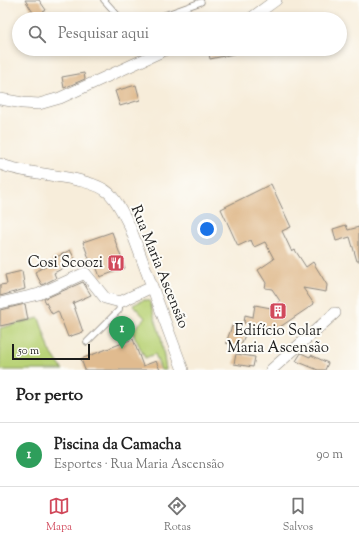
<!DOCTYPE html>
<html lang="pt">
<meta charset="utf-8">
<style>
body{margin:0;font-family:"Sorts Mill Goudy",serif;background:#f6f6f6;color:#222}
.scale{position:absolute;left:12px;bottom:10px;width:78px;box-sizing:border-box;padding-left:4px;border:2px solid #1c1c1c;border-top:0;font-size:11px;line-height:14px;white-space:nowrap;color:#1c1c1c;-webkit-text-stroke:3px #fdfcf7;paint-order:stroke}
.you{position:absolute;left:207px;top:229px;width:14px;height:14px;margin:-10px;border:3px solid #fff;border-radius:50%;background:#1a73e8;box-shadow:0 0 0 6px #1a73e833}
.badge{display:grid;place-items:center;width:26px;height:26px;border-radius:50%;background:#d1495b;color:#fff;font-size:13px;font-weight:700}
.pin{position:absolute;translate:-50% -33px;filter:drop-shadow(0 1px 2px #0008)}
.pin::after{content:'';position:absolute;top:21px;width:14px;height:12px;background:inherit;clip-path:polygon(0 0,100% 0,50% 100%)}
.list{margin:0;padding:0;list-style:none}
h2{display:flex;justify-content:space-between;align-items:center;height:52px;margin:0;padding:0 16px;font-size:17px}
h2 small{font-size:13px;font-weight:400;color:#767676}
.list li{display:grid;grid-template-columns:26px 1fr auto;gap:12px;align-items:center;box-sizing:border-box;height:64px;padding:0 16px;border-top:1px solid #e0e0e0}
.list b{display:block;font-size:15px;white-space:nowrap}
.list p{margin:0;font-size:13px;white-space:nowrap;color:#767676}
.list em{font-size:13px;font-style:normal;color:#767676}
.icon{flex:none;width:22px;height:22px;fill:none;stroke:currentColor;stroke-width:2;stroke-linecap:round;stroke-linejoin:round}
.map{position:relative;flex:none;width:359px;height:370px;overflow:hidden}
.search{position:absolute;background:#fff;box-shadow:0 2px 6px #0003;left:12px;right:12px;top:12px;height:44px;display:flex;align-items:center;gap:10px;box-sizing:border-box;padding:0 14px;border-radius:22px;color:#767676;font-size:15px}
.sheet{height:116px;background:#fff}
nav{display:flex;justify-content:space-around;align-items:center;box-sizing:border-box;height:56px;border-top:1px solid #e0e0e0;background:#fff;font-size:11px;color:#767676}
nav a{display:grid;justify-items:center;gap:2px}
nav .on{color:#d1495b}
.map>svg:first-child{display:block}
</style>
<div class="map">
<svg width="359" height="370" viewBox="0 0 359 370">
<rect width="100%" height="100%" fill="#fdfcf7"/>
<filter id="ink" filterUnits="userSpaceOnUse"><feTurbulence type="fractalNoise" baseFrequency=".025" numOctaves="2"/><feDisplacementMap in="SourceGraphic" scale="8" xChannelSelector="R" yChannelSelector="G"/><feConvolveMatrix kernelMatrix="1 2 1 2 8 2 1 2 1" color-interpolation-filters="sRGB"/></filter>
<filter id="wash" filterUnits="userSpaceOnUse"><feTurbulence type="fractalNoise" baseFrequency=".012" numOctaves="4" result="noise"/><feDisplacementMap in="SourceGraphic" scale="16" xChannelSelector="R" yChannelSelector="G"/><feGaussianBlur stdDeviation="0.9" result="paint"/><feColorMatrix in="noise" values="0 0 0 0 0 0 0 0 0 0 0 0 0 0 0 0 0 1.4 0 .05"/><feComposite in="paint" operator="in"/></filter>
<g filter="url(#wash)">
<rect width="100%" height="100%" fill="#f7edda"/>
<!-- green -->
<path fill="#bad378" stroke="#6b784a" d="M 143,300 L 148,300 L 150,303 L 161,337 L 166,370 L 161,370 L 155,354 L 145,358 L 132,331 L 145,318 L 133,305 Z
M 39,318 L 50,351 L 63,370 L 0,370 L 0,328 Z"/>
<g id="blocks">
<!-- building -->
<path fill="#e0bb8f" d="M 25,0 L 39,0 L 46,10 L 36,17 Z
M 208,49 L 237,49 L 238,53 L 210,59 Z
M 84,73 L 85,79 L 64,88 L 62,77 Z
M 136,85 L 140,100 L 120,106 L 115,91 Z
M 271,184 L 291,227 L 282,231 L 292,252 L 295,250 L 306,267 L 313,262 L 327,285 L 326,292 L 303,288 L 314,304 L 277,329 L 244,323 L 245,315 L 253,317 L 255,305 L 271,308 L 280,301 L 272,289 L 265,288 L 266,283 L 258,270 L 274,259 L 265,242 L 254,247 L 251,240 L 238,246 L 221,209 Z
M 346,225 L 348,230 L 359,227 L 359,261 L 357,261 L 350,237 L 336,241 L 333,229 Z
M 112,232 L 125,268 L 100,277 L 95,263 L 91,264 L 83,242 Z
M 70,250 L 76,261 L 54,273 L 56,278 L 42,285 L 35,272 L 52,262 L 51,260 Z
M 22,271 L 25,289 L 0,296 L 0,285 L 7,284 L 5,275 Z
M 83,282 L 91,295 L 73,303 L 83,332 L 68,337 L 58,311 L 52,314 L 44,299 Z
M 25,304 L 28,320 L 0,326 L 0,310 Z
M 232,326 L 246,332 L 240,348 L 226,343 Z
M 133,339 L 143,366 L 156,361 L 160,370 L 85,370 L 81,359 Z
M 301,353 L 310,357 L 311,355 L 328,363 L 325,370 L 318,370 L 296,361 Z
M 236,354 L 255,357 L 253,367 L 234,364 Z"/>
</g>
</g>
<g filter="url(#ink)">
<use href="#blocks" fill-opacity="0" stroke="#8a847b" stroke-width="1"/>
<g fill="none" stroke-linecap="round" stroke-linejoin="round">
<!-- lane casing -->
<g stroke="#8a847b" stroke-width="7">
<path id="lane" d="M 104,0 L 121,19
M 153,19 L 201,2
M 87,342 L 119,310 L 120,302"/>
</g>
<!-- street casing -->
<g stroke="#8a847b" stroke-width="12">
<path id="street" d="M 250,19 L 276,0
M 0,99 L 23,103 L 39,104 L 60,98 L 167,49
M 0,164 C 28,176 89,175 109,193 C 118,202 124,215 130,227 L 183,370
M 0,303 L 39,294 L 85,273 L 105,298 L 120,302 L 152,287
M 271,370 L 335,313"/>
</g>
<!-- lane -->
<use href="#lane" stroke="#fff" stroke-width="5.5"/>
<!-- street -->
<use href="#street" stroke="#fff" stroke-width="11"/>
</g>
</g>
<!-- icons -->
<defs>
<g id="restaurant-square" transform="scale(0.9)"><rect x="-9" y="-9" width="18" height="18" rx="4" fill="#d1495b" stroke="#fdfcf7"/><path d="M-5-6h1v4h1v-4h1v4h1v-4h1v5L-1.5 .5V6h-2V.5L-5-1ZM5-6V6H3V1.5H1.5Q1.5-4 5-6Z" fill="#fff"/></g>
<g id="building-square" transform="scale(0.9)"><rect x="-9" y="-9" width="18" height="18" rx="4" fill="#d1495b" stroke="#fdfcf7"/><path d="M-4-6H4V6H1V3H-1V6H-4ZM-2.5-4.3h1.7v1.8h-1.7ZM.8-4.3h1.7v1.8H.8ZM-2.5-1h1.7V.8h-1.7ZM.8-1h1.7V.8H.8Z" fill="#fff"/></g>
</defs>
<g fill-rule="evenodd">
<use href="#restaurant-square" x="116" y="263"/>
<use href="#building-square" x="278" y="311"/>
</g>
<g text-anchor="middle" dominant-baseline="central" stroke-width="4" stroke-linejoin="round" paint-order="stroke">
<!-- poi labels -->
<g font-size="15" fill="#1c1c1c" stroke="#fdfcf7" text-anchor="end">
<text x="103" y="263">Cosi Scoozi</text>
<text x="278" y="331" text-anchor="middle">Edifício Solar<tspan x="278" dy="17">Maria Ascensão</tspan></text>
</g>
<!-- street labels -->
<g font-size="15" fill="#1c1c1c" stroke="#fdfcf7">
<text transform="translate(159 267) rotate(68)">Rua Maria Ascensão</text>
</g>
</g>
</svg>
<div class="scale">50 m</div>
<div class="you"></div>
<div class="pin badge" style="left:122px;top:349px;background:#2e9e5b">1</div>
<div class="search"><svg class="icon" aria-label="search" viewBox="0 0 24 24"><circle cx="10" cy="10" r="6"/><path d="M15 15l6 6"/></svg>Pesquisar aqui</div>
</div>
<section class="sheet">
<h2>Por perto<small></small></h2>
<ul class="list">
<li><span class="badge" style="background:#2e9e5b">1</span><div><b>Piscina da Camacha</b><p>Esportes · Rua Maria Ascensão</p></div><em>90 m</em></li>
</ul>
</section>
<nav>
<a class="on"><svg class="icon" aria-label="map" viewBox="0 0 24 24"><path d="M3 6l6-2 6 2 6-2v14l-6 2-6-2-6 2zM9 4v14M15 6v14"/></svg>Mapa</a>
<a><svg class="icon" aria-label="directions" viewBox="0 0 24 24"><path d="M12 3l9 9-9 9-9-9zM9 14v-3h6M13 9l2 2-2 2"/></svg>Rotas</a>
<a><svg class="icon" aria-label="saved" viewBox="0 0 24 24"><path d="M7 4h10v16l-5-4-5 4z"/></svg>Salvos</a>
</nav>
